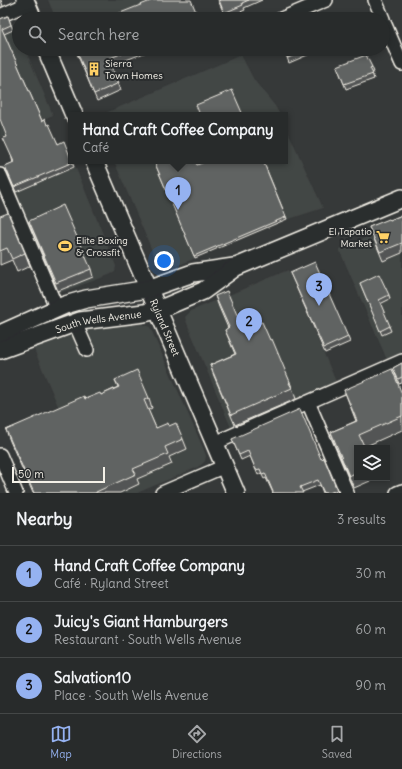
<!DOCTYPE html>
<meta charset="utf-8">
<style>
body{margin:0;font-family:Delius,sans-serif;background:#303333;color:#f1f3f6}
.controls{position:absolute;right:12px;bottom:12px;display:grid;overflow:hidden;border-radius:0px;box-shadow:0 2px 6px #0003}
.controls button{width:36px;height:36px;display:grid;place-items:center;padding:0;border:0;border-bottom:1px solid #444747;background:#282b2b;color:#f1f3f6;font:20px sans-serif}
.scale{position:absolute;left:12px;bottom:10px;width:93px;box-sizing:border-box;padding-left:4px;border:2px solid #f4f1e8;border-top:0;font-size:11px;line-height:14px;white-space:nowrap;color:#f4f1e8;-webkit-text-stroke:3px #2a2d2e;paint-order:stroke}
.you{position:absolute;left:164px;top:261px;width:14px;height:14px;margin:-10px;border:3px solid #fff;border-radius:50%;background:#1a73e8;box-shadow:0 0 0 6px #1a73e833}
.badge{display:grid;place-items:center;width:26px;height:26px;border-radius:50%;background:#95b2f1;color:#111;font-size:13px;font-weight:700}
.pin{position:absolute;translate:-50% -33px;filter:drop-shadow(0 1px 2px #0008)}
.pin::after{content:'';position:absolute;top:21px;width:14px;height:12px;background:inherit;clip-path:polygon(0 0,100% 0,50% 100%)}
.popup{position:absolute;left:68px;top:112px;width:220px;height:52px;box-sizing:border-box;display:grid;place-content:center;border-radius:0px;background:#282b2b;filter:drop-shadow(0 1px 3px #0005);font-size:13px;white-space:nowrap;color:#a5a7a9}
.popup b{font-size:15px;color:#f1f3f6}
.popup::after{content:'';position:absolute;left:50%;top:100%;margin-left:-8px;border:8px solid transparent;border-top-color:#282b2b}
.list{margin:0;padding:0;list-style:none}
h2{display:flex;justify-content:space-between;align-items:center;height:52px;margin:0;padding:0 16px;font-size:17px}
h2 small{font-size:13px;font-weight:400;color:#a5a7a9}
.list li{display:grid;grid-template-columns:26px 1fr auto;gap:12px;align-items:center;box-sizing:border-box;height:56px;padding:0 16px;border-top:1px solid #444747}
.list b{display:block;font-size:15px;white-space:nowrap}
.list p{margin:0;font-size:13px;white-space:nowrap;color:#a5a7a9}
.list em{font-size:13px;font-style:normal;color:#a5a7a9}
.icon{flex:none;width:22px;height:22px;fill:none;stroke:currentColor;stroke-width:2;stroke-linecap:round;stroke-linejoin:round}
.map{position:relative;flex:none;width:402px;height:493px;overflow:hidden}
.search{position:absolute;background:#282b2b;box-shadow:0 2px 6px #0003;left:12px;right:12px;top:12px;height:44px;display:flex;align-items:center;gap:10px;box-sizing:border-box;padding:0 14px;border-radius:22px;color:#a5a7a9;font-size:15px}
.sheet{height:220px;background:#282b2b}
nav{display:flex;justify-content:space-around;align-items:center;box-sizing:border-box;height:56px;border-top:1px solid #444747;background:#282b2b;font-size:11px;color:#a5a7a9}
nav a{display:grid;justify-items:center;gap:2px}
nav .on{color:#95b2f1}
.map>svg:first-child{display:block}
</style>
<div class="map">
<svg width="402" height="493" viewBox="0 0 402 493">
<rect width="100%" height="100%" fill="#363939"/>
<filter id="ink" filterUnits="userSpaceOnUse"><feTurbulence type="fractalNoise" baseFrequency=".025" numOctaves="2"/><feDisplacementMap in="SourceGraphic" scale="8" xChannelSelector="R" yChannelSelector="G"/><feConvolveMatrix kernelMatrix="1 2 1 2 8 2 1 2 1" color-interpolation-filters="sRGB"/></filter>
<g filter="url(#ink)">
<!-- built -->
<path fill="#434645" d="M 48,0 L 159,0 L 113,19 L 56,19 Z
M 16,28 L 19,35 L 19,49 L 25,49 L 53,115 L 0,138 L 0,35 Z
M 241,55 L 254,80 L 275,106 L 280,115 L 101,115 Z
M 285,125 L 323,208 L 286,220 L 172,268 L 166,269 L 160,265 L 156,260 L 114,161 L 285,161 Z
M 64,140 L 71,157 L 71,161 L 73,161 L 116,266 L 115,272 L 109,275 L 57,294 L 1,167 Z
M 391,227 L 402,252 L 402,355 L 388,362 L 339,249 Z
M 288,270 L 337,384 L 232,430 L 186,321 L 185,317 L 191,311 Z
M 130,323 L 144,325 L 150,327 L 204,450 L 206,456 L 205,461 L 202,464 L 198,467 L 137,493 L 95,493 L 33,347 L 74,329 Z"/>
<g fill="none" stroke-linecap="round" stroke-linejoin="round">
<!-- minor casing -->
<g stroke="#f4f1e8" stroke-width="16">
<path id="minor" d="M 375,0 L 383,19
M 0,16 L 27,4
M 281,19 L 326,0
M 383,20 L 402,64
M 0,175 L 57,309
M 75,323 L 87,350
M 308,402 L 347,493
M 215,443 L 402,361
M 0,455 L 16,493
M 162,493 L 225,466
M 397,493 L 402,491"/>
</g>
<!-- major casing -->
<g stroke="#f4f1e8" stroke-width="20">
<g id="major">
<path d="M 25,0 L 33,19"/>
<path d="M 46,49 L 74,115"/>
<path id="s1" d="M 94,161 L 236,493"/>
<path d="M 0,334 L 65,305 L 86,299 L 148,289 L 193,273 L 234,267"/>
<path id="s2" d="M 0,350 L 80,321 L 144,313 L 158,310 L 203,291 L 236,267 L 402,198"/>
</g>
</g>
<!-- minor -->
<use href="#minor" stroke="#2a2d2e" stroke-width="13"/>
<!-- major -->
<use href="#major" stroke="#2a2d2e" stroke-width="17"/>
</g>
<!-- wall -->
<path fill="#535554" stroke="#f4f1e8" d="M 0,0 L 1,0 L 3,6 L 0,8 Z
M 218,0 L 262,0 L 244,8 L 245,10 L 226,18 Z
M 8,16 L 13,30 L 4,34 L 42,121 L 47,125 L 58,144 L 72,161 L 74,167 L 16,192 L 5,166 L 13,163 L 7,137 L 0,19 Z
M 75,49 L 154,49 L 111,66 L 121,90 L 97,101 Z
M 284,49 L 318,49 L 319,50 L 289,63 Z
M 337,66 L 372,67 L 374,72 L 372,73 L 374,79 L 346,89 Z
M 154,161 L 197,165 L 263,161 L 287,219 L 195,258 Z
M 402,215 L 402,253 L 383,261 L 369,227 L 390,220 Z
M 0,216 L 25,253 L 30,266 L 17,272 L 12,260 L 0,265 Z
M 29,221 L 91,269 L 93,277 L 58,291 Z
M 290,273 L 348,337 L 350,342 L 325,353 Z
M 360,283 L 389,295 L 390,299 L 380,304 L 391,331 L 382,335 Z
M 215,296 L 240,322 L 258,323 L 270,340 L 290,382 L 296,399 L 235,425 L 214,376 L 210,365 L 235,354 L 225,330 L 228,328 L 219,307 Z
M 402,363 L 402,383 L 399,384 L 393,368 Z
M 115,380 L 149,398 L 152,408 L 148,410 L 156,428 L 169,426 L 183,439 L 187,449 L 169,457 L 172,464 L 137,479 L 139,484 L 120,493 L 33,493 L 10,441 L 6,430 L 85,399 L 101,395 L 118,387 Z
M 344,390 L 402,394 L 402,430 L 364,447 L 357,448 L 357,478 L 377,478 L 354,488 L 335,445 L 331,432 L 356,421 Z
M 232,439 L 321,459 L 324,458 L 338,493 L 323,493 L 320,485 L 302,492 L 273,493 L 266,478 L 264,479 L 261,473 L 258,475 L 250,456 L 241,460 Z"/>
<!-- building -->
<path fill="#616362" stroke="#f4f1e8" d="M 153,0 L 191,0 L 199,19 L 105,19 Z
M 219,0 L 249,0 L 242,3 L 243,5 L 224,13 Z
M 349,14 L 351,19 L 337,19 Z
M 8,16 L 11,25 L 2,29 L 42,121 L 45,119 L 47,125 L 49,124 L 58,144 L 64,141 L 71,159 L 71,161 L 72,161 L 73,162 L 14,187 L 5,166 L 14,162 L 3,138 L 7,137 L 0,119 L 0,19 Z
M 76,49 L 133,49 L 108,59 L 119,83 L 94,94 Z
M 284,49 L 308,49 L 288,58 Z
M 366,55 L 372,67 L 370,68 L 373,74 L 344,84 L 337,66 Z
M 232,90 L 243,115 L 200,115 L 196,105 Z
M 154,161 L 195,161 L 197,165 L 207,161 L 263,161 L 286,217 L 194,256 Z
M 63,205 L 91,269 L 56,283 L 29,221 Z
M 8,213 L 25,253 L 12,259 L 7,248 L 0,251 L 0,216 Z
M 402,215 L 402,243 L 380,252 L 369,227 L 389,219 L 390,220 Z
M 315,262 L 348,337 L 324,348 L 290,273 Z
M 379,274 L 389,295 L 379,300 L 390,326 L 380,331 L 360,283 Z
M 227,291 L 240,322 L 254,316 L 258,323 L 262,322 L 270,340 L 272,339 L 290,382 L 289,383 L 292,388 L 231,415 L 210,365 L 236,354 L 225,330 L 229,327 L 215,296 Z
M 402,363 L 402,377 L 398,379 L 393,368 Z
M 392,369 L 402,394 L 402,416 L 359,435 L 365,448 L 357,448 L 357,472 L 349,476 L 331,432 L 357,421 L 344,390 Z
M 137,370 L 149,398 L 144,400 L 156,428 L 168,423 L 169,426 L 176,423 L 183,439 L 165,447 L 168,454 L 133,469 L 136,474 L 96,492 L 96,493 L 34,493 L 6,430 L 84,396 L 85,399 L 100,393 L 101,395 L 119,387 L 115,380 Z
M 300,409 L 321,459 L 324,458 L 337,490 L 329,493 L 324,493 L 318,480 L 300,487 L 303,493 L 272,493 L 273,492 L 265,473 L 262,474 L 260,469 L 256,470 L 248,451 L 239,455 L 232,439 Z"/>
</g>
<!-- icons -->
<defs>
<g id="building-bare" transform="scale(1.08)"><path d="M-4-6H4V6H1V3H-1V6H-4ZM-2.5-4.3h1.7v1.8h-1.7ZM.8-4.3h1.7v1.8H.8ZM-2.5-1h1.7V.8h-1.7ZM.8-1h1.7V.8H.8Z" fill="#ffd166" stroke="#2a2d2e" stroke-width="2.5" paint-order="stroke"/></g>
<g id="supermarket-bare" transform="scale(1.08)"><path d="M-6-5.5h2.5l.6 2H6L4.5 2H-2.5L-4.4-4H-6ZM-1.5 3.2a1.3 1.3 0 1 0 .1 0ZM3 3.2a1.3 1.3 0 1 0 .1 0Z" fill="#ffd166" stroke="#2a2d2e" stroke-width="2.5" paint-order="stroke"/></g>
<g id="stadium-bare" transform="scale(1.08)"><path d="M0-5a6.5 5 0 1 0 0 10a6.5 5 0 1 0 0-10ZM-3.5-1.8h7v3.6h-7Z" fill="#ffd166" stroke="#2a2d2e" stroke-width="2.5" paint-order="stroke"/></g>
</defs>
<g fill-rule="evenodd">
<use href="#building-bare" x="94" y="69"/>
<use href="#supermarket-bare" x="383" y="237"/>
<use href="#stadium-bare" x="65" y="246"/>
</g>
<g text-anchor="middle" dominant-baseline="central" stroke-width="4" stroke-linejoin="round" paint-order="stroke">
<!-- poi labels -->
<g font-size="10" fill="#f4f1e8" stroke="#2a2d2e" text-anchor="start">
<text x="105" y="63">Sierra<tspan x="105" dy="12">Town Homes</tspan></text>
<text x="372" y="231" text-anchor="end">El Tapatio<tspan x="372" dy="12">Market</tspan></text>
<text x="76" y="240">Elite Boxing<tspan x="76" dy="12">&amp; Crossfit</tspan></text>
</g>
<!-- street labels -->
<g font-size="10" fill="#f4f1e8" stroke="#2a2d2e">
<text stroke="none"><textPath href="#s2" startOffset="103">South Wells Avenue</textPath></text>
<text stroke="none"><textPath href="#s1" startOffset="181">Ryland Street</textPath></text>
</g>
</g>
</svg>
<div class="controls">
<button><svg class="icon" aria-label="layers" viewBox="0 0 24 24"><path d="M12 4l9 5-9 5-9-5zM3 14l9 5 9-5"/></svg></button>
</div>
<div class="scale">50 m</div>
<div class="you"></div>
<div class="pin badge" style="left:178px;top:210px">1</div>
<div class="popup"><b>Hand Craft Coffee Company</b>Café</div>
<div class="pin badge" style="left:249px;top:341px">2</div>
<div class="pin badge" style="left:319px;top:306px">3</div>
<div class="search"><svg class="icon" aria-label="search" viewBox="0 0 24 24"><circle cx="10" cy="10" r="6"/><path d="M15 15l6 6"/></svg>Search here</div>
</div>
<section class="sheet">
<h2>Nearby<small>3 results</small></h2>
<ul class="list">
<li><span class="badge">1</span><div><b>Hand Craft Coffee Company</b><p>Café · Ryland Street</p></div><em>30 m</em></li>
<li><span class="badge">2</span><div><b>Juicy's Giant Hamburgers</b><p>Restaurant · South Wells Avenue</p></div><em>60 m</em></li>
<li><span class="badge">3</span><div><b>Salvation10</b><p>Place · South Wells Avenue</p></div><em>90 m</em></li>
</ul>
</section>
<nav>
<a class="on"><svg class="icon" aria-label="map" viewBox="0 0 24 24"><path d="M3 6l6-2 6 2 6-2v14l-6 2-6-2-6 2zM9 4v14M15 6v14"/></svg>Map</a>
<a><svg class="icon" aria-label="directions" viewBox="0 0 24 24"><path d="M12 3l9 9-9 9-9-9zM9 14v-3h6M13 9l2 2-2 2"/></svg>Directions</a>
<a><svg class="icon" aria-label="saved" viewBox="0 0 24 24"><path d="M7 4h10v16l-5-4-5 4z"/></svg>Saved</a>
</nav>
